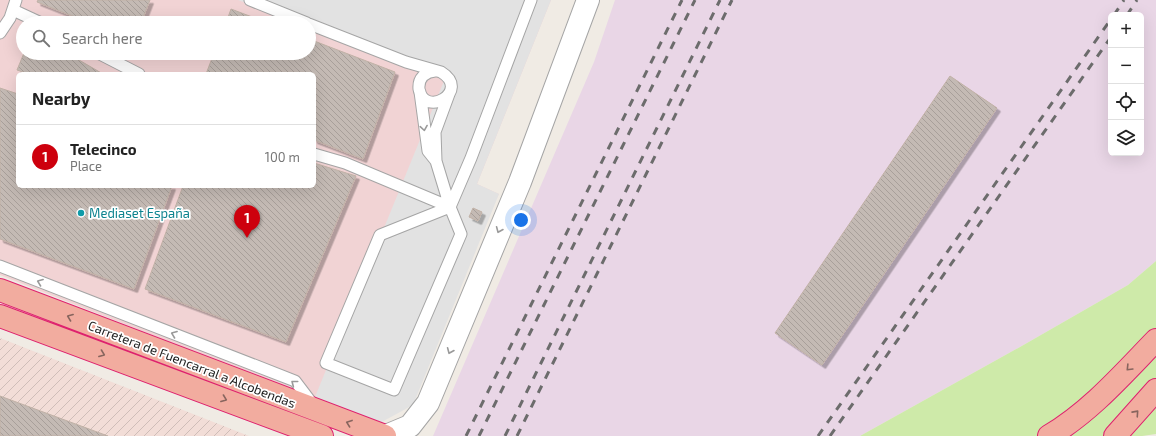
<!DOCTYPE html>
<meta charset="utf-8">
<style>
body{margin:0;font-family:"Exo 2",sans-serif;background:#f6f6f6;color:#222}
.controls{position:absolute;right:12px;top:12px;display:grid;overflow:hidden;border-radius:6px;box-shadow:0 4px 16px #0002}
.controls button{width:36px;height:36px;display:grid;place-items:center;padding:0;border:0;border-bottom:1px solid #e0e0e0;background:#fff;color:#222;font:20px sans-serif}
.you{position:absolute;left:521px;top:220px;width:14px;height:14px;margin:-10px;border:3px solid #fff;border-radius:50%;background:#1a73e8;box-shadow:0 0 0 6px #1a73e833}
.badge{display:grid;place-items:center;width:26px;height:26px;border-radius:50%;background:#cd000d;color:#fff;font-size:13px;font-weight:700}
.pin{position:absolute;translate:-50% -33px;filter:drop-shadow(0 1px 2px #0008)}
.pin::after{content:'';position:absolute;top:21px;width:14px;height:12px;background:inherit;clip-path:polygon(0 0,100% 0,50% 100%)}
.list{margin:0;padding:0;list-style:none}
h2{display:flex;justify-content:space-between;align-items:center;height:52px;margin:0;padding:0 16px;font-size:17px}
h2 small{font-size:13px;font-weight:400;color:#767676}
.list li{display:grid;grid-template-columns:26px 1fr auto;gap:12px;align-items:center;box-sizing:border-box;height:64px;padding:0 16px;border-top:1px solid #e0e0e0}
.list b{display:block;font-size:15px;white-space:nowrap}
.list p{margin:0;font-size:13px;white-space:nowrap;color:#767676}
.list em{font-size:13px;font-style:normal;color:#767676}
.icon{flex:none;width:22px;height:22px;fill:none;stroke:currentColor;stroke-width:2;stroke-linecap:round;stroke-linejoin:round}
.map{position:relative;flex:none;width:1156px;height:436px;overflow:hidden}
.search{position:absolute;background:#fff;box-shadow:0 4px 16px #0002;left:16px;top:16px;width:300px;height:44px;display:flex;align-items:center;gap:10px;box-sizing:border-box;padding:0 14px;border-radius:22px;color:#767676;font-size:15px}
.panel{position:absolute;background:#fff;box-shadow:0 4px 16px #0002;left:16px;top:72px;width:300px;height:116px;border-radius:6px}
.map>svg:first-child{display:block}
</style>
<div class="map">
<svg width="1156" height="436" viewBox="0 0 1156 436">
<defs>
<pattern id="military-furrows" width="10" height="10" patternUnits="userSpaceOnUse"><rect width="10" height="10" fill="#f2ddd7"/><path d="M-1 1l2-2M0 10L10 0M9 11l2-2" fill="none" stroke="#cfbdb8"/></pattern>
<pattern id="building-back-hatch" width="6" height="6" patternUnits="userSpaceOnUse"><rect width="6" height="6" fill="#c4bab4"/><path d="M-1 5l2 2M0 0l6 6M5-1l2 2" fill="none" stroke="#a89f9a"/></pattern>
<filter id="shadow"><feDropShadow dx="3.5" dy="3.5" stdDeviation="0" flood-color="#0004"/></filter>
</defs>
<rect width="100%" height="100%" fill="#f0ebe4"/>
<!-- commercial -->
<path fill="#f1d3d4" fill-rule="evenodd" d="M 0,0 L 551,0 L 477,184 L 499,194 L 378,424 L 0,275 ZM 23,23 L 309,23 L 309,53 L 23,53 ZM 18,74 L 314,74 L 314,186 L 18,186 Z"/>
<!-- industrial -->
<path fill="#e9d6e6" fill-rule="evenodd" d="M 615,0 L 1156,0 L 1156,261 L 1128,285 L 1020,347 L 860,436 L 433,436 L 594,62 ZM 1111,15 L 1141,15 L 1141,153 L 1111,153 Z"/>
<!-- military -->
<path fill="url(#military-furrows)" d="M 0,338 L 249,436 L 0,436 Z"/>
<!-- grass -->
<path fill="#ceeaa9" d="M 1156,261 L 1156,434 L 1142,436 L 860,436 L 1020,347 L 1128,285 Z"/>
<!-- parking -->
<path fill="#e2e2e2" d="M 238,0 L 551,0 L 477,184 L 499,194 L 413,405 L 378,424 L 315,397 L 446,76 Z"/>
<!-- building -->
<path fill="url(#building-back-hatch)" stroke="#c1b1a6" filter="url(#shadow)" d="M 38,0 L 150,0 L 141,23 L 90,23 L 37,2 Z
M 231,9 L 268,23 L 226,23 Z
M 309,39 L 395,72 L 363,159 L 314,140 L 314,74 L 206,74 L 214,53 L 309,53 Z
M 24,53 L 67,53 L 103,74 L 29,74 L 17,70 Z
M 950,76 L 997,108 L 822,365 L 775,333 Z
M 0,88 L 18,94 L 18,186 L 172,186 L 134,289 L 0,239 Z
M 314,163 L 356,176 L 286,342 L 145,289 L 183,186 L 314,186 Z
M 473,208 L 482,212 L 478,221 L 469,217 Z
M 0,396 L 108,436 L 0,436 Z"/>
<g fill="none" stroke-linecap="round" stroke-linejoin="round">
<!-- service casing -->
<g stroke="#a5a5a5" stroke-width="13">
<path id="service" d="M 250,0 L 307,23
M 13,10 L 41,23
M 309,24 L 406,62 L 441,72 C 472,91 424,119 419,89 C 418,78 425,72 435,71
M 0,33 L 10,18 L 16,0
M 98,53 L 139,74
M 420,92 L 428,151 L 436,161 L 450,207 L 380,235 L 326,363 L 394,390 L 461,234 L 450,207 L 471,158 L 531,0
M 314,154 L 345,163 L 450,207
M 436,161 L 435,132 L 449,94
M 0,266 L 295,381 L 314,406"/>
</g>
<!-- minor casing -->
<g stroke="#a5a5a5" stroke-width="24">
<path id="minor" d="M 386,436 L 410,426 L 428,403 L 520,182 L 588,0"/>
</g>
<!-- trunk casing -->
<g stroke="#de216e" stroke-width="24">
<path id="trunk" d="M 0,290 L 385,436
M 0,316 L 322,436
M 1049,436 C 1090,412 1123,374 1156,340
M 1115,436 L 1156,390"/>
</g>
<!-- service -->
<use href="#service" stroke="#fff" stroke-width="11"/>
<!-- minor -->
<use href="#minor" stroke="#fff" stroke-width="22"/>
<!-- trunk -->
<use href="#trunk" stroke="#f2ac9f" stroke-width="22"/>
<!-- rail -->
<path stroke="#6c6c6c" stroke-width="3" stroke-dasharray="8 8" stroke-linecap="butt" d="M 1114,15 L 1124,0
M 1127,15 L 1137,0
M 466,436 L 682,0
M 479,436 L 695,0
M 505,436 L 720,0
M 517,436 L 732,0
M 818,436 L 1111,19
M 830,436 L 1111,37"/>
</g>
<!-- one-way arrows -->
<defs><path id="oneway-chevron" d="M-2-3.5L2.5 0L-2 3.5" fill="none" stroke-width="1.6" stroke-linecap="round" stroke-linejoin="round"/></defs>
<g stroke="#9a9a9a">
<use href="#oneway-chevron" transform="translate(424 128) rotate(81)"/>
<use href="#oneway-chevron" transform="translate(499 230) rotate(113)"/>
<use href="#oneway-chevron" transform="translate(40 282) rotate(-159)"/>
<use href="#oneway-chevron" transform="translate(174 334) rotate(-159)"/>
<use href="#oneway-chevron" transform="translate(450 351) rotate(113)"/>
<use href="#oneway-chevron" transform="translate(294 383) rotate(-142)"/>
</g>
<g stroke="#88655e">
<use href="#oneway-chevron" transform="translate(70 317) rotate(-159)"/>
<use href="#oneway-chevron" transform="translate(102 354) rotate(21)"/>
<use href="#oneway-chevron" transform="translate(1129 368) rotate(134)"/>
<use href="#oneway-chevron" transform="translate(224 399) rotate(21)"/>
<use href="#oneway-chevron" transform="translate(1136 413) rotate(-48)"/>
<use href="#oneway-chevron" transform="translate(349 423) rotate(-160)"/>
</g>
<!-- markers -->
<circle fill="#0f9aa8" stroke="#fff" stroke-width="1.5" cx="81" cy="213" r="4"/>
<g text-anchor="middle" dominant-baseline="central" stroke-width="3.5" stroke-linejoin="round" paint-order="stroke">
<!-- culture labels -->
<g font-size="13" fill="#0d838f" stroke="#fff" text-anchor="start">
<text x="89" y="213">Mediaset España</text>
</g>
<!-- street labels -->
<g font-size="13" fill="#1e1e1e" stroke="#fff">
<text transform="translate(192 364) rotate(21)">Carretera de Fuencarral a Alcobendas</text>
</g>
</g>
</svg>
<div class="controls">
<button>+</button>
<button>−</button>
<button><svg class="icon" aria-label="locate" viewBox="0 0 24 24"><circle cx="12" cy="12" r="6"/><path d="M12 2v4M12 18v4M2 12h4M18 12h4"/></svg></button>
<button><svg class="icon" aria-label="layers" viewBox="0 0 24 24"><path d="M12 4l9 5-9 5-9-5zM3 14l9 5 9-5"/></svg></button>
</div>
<div class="you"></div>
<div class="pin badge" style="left:247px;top:238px">1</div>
<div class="search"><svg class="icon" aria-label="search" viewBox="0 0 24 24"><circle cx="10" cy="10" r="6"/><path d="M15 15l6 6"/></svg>Search here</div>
<section class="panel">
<h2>Nearby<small></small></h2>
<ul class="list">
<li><span class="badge">1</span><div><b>Telecinco</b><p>Place</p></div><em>100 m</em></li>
</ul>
</section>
</div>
